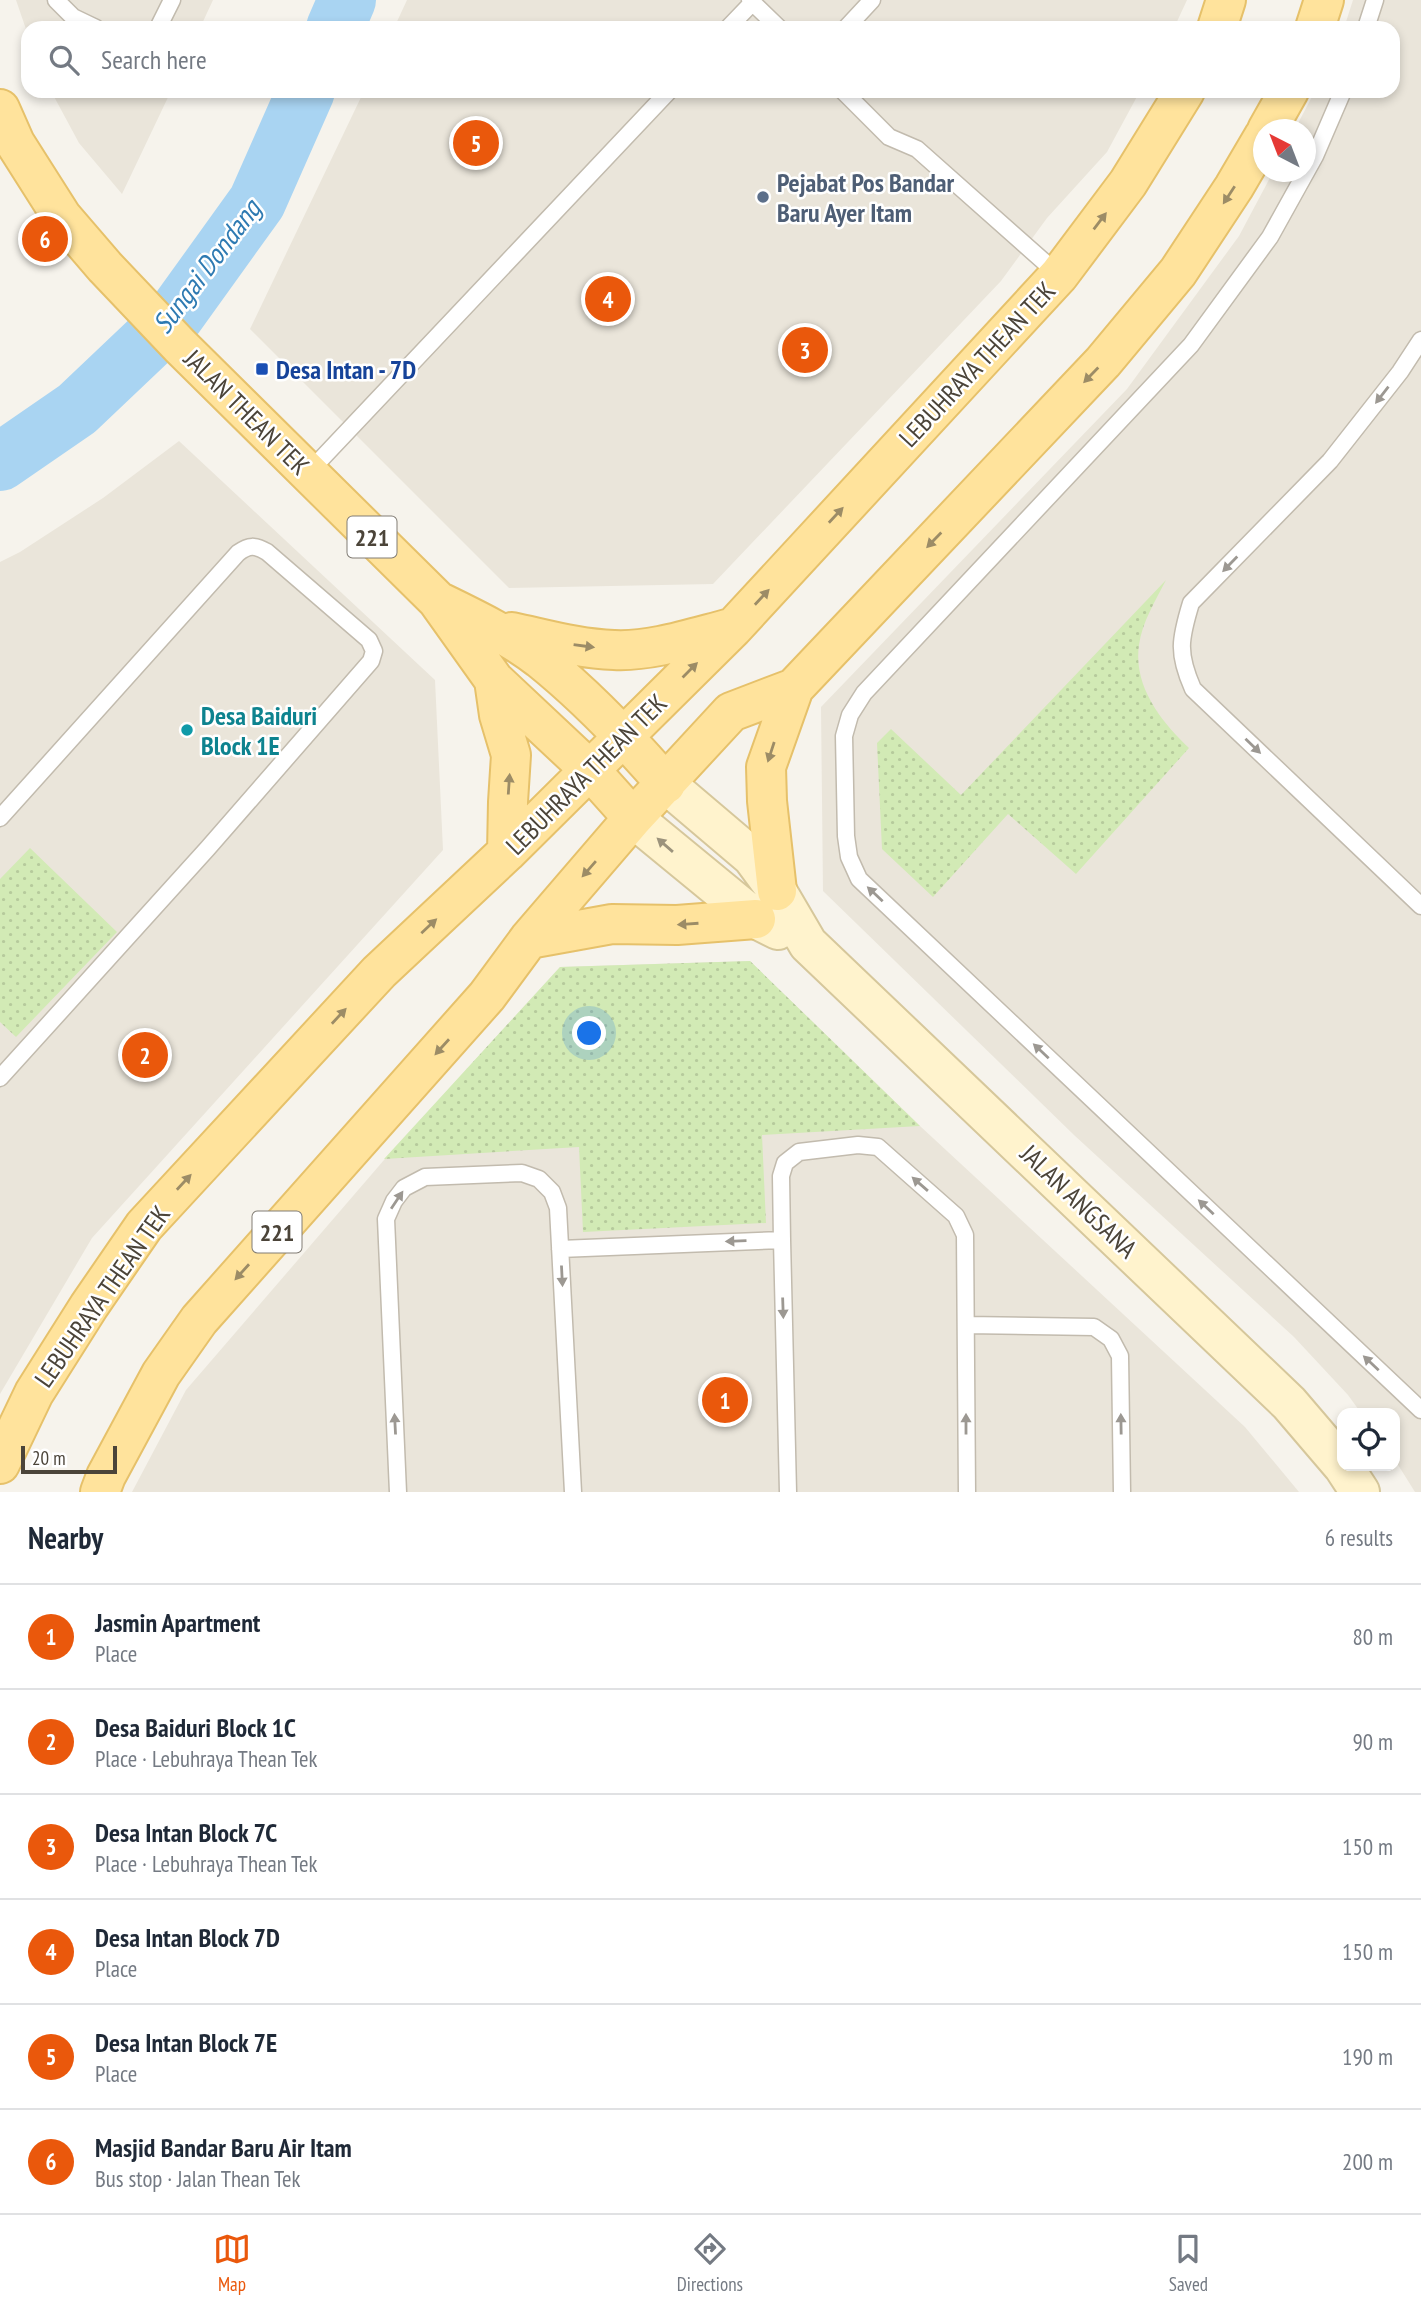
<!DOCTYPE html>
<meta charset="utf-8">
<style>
body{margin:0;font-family:"PT Sans Narrow",sans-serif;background:#f2f2f3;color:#1f2937}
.controls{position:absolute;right:21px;bottom:21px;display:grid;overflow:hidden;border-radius:14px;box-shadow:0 4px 10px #0003}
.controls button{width:63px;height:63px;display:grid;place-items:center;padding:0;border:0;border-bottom:2px solid #e0e1e3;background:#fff;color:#1f2937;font:35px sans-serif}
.compass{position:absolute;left:1253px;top:119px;width:63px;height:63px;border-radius:50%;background:#fff;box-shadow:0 4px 10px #0003;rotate:318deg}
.scale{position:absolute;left:21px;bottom:18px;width:96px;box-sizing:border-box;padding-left:7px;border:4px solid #4b4439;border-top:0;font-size:19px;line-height:24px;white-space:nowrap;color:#4b4439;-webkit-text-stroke:5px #fff;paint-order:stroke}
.you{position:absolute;left:590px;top:1034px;width:24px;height:24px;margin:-18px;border:5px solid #fff;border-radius:50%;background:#1a73e8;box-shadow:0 0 0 10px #1a73e833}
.badge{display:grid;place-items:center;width:46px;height:46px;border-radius:50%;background:#ea580c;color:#fff;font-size:23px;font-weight:700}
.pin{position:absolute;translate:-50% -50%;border:4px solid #fff;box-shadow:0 2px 7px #0006}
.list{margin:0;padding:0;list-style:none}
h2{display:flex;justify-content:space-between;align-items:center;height:91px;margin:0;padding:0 28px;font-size:30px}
h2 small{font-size:23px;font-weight:400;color:#747a83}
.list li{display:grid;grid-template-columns:46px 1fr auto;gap:21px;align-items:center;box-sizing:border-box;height:105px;padding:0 28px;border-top:2px solid #e0e1e3}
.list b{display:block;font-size:26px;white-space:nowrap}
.list p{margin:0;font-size:23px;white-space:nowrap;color:#747a83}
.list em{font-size:23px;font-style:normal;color:#747a83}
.icon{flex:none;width:38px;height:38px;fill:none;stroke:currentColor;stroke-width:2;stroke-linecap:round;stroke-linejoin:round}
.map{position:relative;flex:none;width:1421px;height:1492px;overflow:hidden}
.search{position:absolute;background:#fff;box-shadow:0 4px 10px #0003;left:21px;right:21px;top:21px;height:77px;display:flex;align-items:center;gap:18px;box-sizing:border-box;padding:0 24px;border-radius:21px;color:#747a83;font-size:26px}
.sheet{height:721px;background:#fff}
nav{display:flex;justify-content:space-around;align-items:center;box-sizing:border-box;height:98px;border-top:2px solid #e0e1e3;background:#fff;font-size:19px;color:#747a83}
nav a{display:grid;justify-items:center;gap:4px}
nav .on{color:#ea580c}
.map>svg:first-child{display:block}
</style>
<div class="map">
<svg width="1421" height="1492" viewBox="0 0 1421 1492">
<defs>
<pattern id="grass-dots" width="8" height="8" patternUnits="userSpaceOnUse" patternTransform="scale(1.75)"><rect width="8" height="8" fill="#d2eab5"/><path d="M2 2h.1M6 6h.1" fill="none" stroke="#b6ca9c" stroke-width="1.8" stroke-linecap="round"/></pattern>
</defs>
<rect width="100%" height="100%" fill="#f6f3ec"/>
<!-- residential -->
<path fill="#eae5da" d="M 16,0 L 213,0 L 200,28 L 28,28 L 28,35 Z
M 407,0 L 1187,0 L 1174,28 L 394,28 Z
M 1353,0 L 1421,0 L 1421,1492 L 1415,1492 L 1395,1460 L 1395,1413 L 1361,1413 L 1348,1395 L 1294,1337 L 1074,1135 L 823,891 L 821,707 L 1127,389 L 1239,236 L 1273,172 L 1306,172 L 1306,130 L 1295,129 L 1315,91 L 1393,91 L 1393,28 L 1344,28 Z
M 51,91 L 171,91 L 122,194 L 79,143 Z
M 364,91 L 1140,91 L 1107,152 L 1047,218 L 1001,281 L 713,584 L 509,588 L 250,329 Z
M 179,441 L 435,680 L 443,850 L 92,1238 L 0,1394 L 0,562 L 20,552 L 103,498 Z
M 750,961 L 920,1126 L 1245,1427 L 1299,1492 L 132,1492 L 186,1390 L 384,1160 L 560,967 Z"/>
<!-- grass -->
<path fill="url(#grass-dots)" d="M 1166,580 C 1156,600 1142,622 1139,645 C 1133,687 1162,722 1189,748 L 1076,874 L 1008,814 L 933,897 L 882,849 L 877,743 L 891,729 L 961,795 Z
M 30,848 L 117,932 L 16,1037 L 0,1022 L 0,879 Z
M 750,961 L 920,1126 L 762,1135 L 766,1223 L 583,1232 L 579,1147 L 384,1159 L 560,967 Z"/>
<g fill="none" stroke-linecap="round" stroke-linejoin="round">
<!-- river -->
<path stroke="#a9d4f2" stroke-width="58" d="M 335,28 L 347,0
M 0,462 L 77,409 L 175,316 L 257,202 L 306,91"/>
<!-- service casing -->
<g stroke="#c2bbae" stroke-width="19">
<path id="service" d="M 56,0 L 73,17 L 96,28
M 750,0 L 779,28
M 158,28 L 172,0
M 728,28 L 753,2
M 846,28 L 872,0
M 1366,28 L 1375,0
M 843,91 L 889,137 L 917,149 L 1059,275
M 1343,91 L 1315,156 L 1270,237 L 1191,345 L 864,693 L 850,715 L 844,736 L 846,836 L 849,857 L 859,879 L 1421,1410
M 1421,340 L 1400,372 L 1330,461 L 1191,603 C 1180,639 1177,653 1193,689 L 1421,906
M 308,473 L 669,91
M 0,818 L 238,553 C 249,545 255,545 267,552 L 369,640 L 374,651 L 371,661 L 208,848 L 0,1078
M 782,1240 L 788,1492
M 560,1249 L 782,1240 L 781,1176 L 785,1163 L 799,1152 L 858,1145 L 878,1147 L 956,1216 L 965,1235 L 967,1492
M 966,1325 L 1094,1327 L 1111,1339 L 1120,1356 L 1122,1492
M 398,1492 L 386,1219 L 394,1201 L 404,1188 L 425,1177 L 522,1173 L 539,1179 L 552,1192 L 558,1208 L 573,1492"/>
</g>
<!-- secondary casing -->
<g stroke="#d6c79b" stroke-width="42">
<path id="secondary" d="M 666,784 L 752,857 L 777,891 L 808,944 L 1289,1403 L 1342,1465
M 633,818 L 756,919 L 778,930
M 1343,1466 L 1360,1492"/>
</g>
<!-- primary casing -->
<g stroke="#e6c16a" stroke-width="42">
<path id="primary" d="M 1217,28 L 1226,0
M 1315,28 L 1324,0
M 0,109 L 15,143 L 62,217 L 105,267 L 180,346 L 437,600 L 494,680 L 590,770 L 633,818
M 1267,130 L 1289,91
M 442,603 C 475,619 510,636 540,659 C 586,696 628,740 666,784
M 512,632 C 545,639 579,649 614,650 C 651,652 695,637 731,628
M 494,680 L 499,715 L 511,755 L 508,802 L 507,852
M 777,891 L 767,801 L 766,767 L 794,688
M 529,939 L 612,924 L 677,925 L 756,919
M 0,1464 L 34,1393 L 89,1306 L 144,1226 L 379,972 L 507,852 L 733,628 L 1059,275 L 1128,183 L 1185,91
M 100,1492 L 106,1476 L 161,1374 L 199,1320 L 487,996 L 529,939 L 633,818 L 731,712 L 794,688 L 1103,362 L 1178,272 L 1234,187 L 1264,136"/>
</g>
<!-- service -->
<use href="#service" stroke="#fff" stroke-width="16"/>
<!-- secondary -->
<use href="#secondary" stroke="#fff3cd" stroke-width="38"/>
<!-- primary -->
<use href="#primary" stroke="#ffe39c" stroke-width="38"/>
</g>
<!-- one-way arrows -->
<defs><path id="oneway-solid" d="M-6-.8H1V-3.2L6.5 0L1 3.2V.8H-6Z" transform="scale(1.75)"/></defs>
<g fill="#9c8c66">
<use href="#oneway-solid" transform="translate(1229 195) rotate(123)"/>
<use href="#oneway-solid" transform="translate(1100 221) rotate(-53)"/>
<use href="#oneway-solid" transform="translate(1091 375) rotate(134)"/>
<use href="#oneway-solid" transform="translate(836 515) rotate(-47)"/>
<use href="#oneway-solid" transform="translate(934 540) rotate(134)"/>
<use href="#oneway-solid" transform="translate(762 597) rotate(-47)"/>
<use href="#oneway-solid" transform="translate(584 646) rotate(8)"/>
<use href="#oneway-solid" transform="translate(690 670) rotate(-45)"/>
<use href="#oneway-solid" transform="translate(771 752) rotate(108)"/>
<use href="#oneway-solid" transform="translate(509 784) rotate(-86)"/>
<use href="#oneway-solid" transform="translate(589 869) rotate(131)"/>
<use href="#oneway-solid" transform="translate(688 924) rotate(176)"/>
<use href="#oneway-solid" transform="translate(429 926) rotate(-43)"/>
<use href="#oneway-solid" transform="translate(339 1016) rotate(-47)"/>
<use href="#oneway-solid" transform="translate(442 1047) rotate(132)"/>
<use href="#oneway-solid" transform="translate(184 1182) rotate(-47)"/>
<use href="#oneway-solid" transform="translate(242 1272) rotate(132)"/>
</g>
<g fill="#9c9892">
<use href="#oneway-solid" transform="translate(1382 395) rotate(128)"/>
<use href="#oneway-solid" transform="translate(1230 564) rotate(134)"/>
<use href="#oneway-solid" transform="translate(1253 746) rotate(44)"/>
<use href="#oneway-solid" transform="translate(875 894) rotate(-137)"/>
<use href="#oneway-solid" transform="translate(1041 1051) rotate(-137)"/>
<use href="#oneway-solid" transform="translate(920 1184) rotate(-139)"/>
<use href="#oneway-solid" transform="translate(397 1200) rotate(-56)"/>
<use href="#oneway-solid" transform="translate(1206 1207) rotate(-137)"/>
<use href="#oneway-solid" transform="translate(736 1241) rotate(178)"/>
<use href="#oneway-solid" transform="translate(562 1276) rotate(87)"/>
<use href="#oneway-solid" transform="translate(783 1308) rotate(88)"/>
<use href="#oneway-solid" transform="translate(1371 1363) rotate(-137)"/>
<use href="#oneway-solid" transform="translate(395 1424) rotate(-93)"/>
<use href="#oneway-solid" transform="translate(966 1424) rotate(-90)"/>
<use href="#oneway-solid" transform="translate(1121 1424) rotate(-91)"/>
</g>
<use fill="#9c937c" href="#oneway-solid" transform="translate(665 845) rotate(-139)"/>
<!-- markers -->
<circle fill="#5c6f8a" stroke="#fff" stroke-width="2.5" cx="763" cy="197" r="7"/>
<rect fill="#1a4fb4" stroke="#fff" stroke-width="2.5" x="255" y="362" width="14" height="14" rx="3.5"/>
<circle fill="#0f9aa8" stroke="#fff" stroke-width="2.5" cx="187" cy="730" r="7"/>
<g text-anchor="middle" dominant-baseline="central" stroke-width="5" stroke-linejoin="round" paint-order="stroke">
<!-- shield labels -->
<g fill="#fff" stroke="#817c74" stroke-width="2">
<rect x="347.5" y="516.5" width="49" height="41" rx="5"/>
<rect x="252.5" y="1211.5" width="49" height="41" rx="5"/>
</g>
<g font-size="24" font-weight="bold" fill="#4b4439">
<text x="372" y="537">221</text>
<text x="277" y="1232">221</text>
</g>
<!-- service labels -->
<g font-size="26" font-weight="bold" fill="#4e5e75" stroke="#fff" text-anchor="start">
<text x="777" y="182">Pejabat Pos Bandar<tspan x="777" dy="30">Baru Ayer Itam</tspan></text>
</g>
<!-- street labels -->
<g font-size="26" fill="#4b4439" stroke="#fff">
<text transform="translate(977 364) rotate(-47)">LEBUHRAYA THEAN TEK</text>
<text transform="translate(247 412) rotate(45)">JALAN THEAN TEK</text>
<text transform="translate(586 774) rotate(-45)">LEBUHRAYA THEAN TEK</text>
<text transform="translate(1079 1201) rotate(44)">JALAN ANGSANA</text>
<text transform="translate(102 1296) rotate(-55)">LEBUHRAYA THEAN TEK</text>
</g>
<!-- transit labels -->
<g font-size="26" font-weight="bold" fill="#164399" stroke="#fff" text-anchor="start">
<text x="276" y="369">Desa Intan - 7D</text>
</g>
<!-- culture labels -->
<g font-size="26" font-weight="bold" fill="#0d838f" stroke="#fff" text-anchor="start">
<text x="201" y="715">Desa Baiduri<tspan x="201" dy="30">Block 1E</tspan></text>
</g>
<!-- water labels -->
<g font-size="28" font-style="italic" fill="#2e7ab2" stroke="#fff">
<text transform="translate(206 266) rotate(-53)">Sungai Dondang</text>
</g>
</g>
</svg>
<div class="controls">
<button><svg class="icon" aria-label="locate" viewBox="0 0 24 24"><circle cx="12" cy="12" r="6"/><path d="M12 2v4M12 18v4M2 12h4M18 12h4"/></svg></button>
</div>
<svg class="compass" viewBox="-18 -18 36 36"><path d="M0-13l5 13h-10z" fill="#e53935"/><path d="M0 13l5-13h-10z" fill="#747a83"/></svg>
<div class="scale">20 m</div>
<div class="you"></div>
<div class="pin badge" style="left:725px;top:1400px">1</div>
<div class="pin badge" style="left:145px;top:1055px">2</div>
<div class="pin badge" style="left:805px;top:350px">3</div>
<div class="pin badge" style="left:608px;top:299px">4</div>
<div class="pin badge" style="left:476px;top:143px">5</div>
<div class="pin badge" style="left:45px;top:239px">6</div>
<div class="search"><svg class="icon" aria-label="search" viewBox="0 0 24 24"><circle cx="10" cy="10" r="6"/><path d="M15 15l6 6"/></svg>Search here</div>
</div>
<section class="sheet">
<h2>Nearby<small>6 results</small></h2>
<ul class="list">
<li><span class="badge">1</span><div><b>Jasmin Apartment</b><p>Place</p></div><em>80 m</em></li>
<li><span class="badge">2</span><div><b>Desa Baiduri Block 1C</b><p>Place · Lebuhraya Thean Tek</p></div><em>90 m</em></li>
<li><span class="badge">3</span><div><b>Desa Intan Block 7C</b><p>Place · Lebuhraya Thean Tek</p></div><em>150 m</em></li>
<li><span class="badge">4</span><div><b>Desa Intan Block 7D</b><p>Place</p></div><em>150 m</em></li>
<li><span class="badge">5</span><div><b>Desa Intan Block 7E</b><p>Place</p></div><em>190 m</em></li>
<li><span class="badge">6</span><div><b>Masjid Bandar Baru Air Itam</b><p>Bus stop · Jalan Thean Tek</p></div><em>200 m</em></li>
</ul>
</section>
<nav>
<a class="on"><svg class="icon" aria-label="map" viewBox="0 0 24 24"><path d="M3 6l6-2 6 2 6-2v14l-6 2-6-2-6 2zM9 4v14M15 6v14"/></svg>Map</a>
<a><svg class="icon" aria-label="directions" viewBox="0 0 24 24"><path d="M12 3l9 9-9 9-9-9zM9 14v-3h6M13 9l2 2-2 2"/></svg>Directions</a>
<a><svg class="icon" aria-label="saved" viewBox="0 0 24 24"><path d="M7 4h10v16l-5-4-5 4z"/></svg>Saved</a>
</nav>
